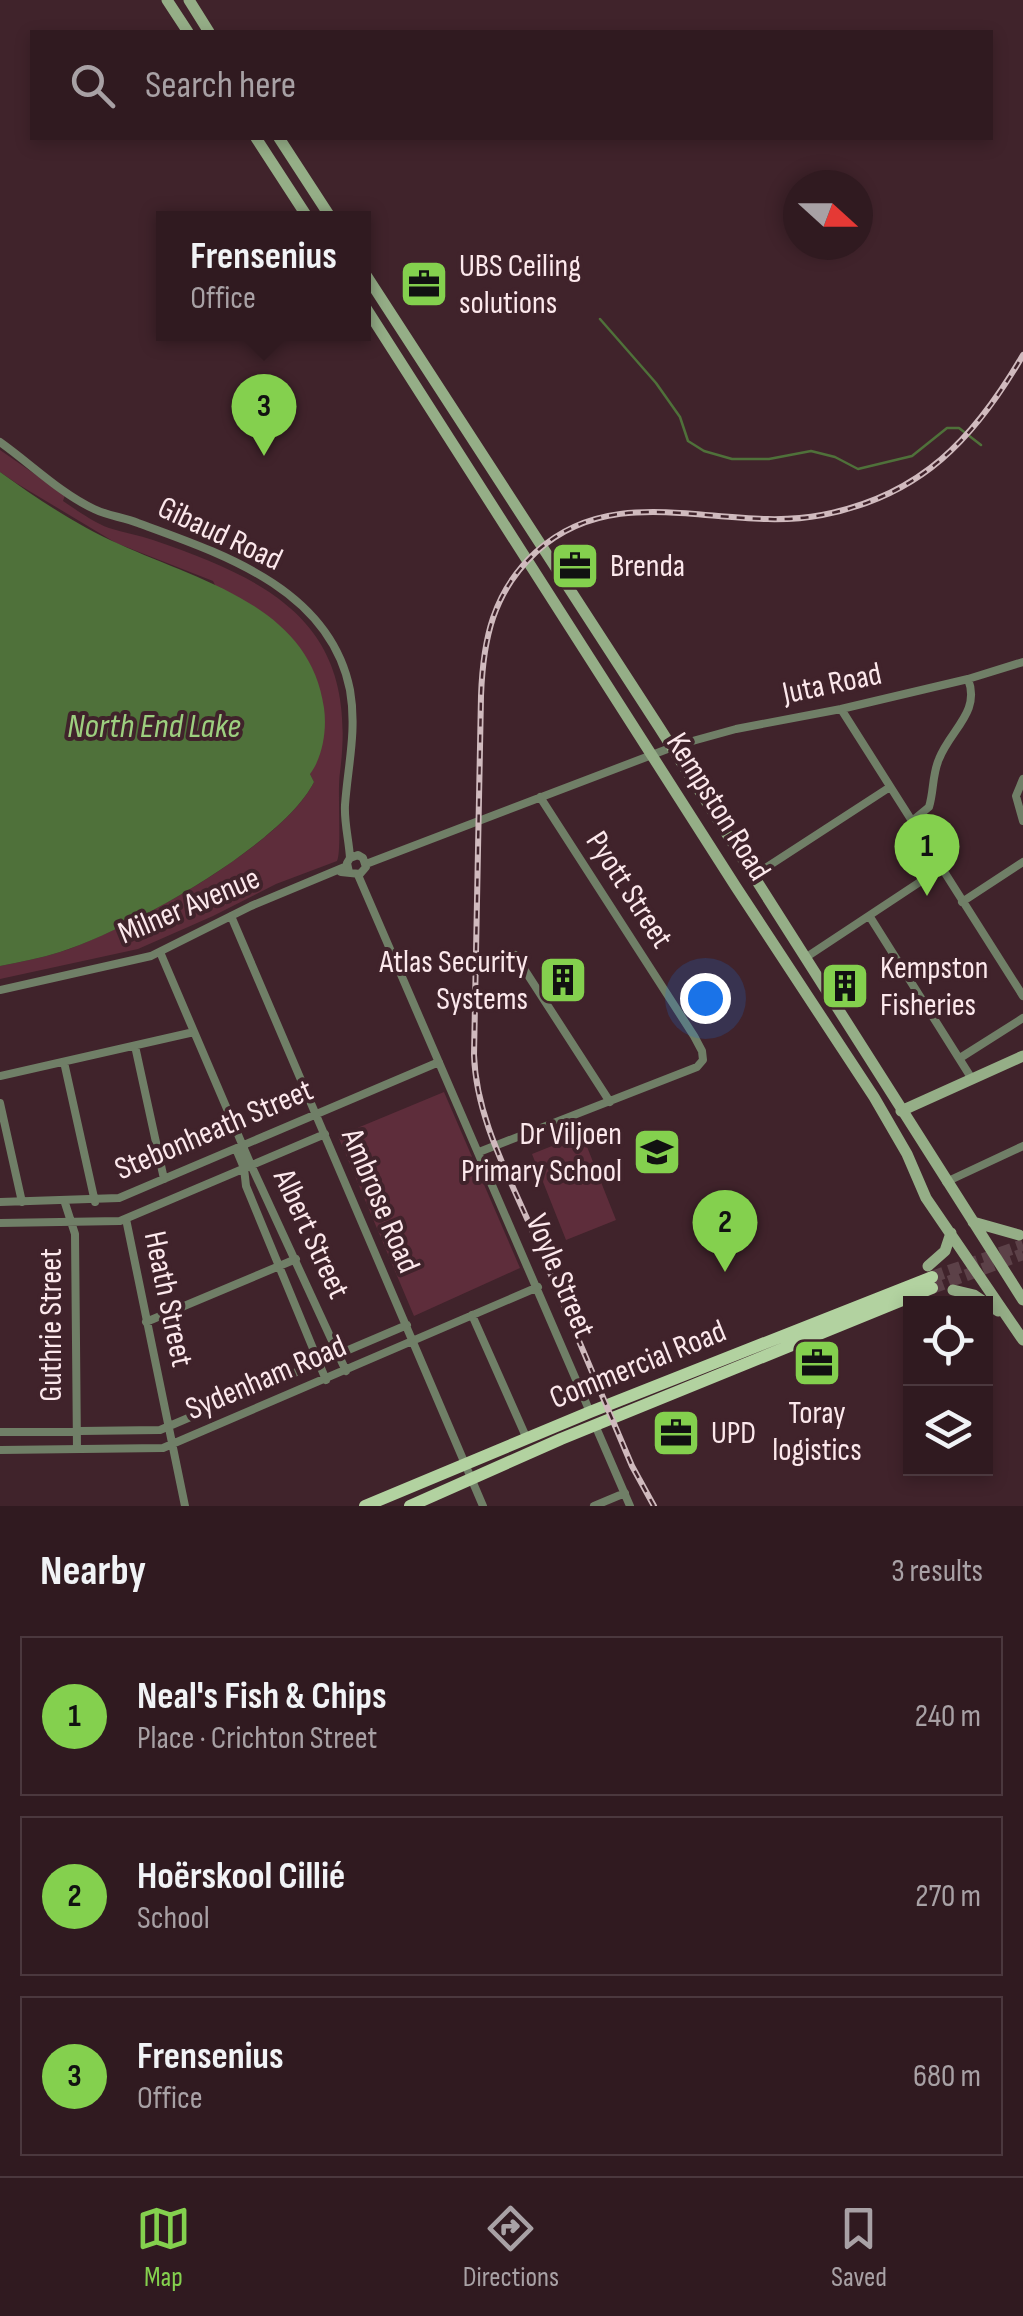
<!DOCTYPE html>
<meta charset="utf-8">
<style>
body{margin:0;font-family:"Sofia Sans Condensed",sans-serif;background:#382329;color:#f1f3f6}
.controls{position:absolute;right:30px;bottom:30px;display:grid;overflow:hidden;border-radius:0px;box-shadow:0 5px 15px #0003}
.controls button{width:90px;height:90px;display:grid;place-items:center;padding:0;border:0;border-bottom:2px solid #4b383e;background:#301a20;color:#f1f3f6;font:50px sans-serif}
.compass{position:absolute;left:783px;top:170px;width:90px;height:90px;border-radius:50%;background:#301a20;box-shadow:0 5px 15px #0003;rotate:111deg}
.you{position:absolute;left:705px;top:998px;width:35px;height:35px;margin:-25px;border:8px solid #fff;border-radius:50%;background:#1a73e8;box-shadow:0 0 0 15px #1a73e833}
.badge{display:grid;place-items:center;width:65px;height:65px;border-radius:50%;background:#84d04e;color:#111;font-size:32px;font-weight:700}
.pin{position:absolute;translate:-50% -82px;filter:drop-shadow(0 2px 5px #0008)}
.pin::after{content:'';position:absolute;top:52px;width:35px;height:30px;background:inherit;clip-path:polygon(0 0,100% 0,50% 100%)}
.popup{position:absolute;left:156px;top:211px;width:215px;height:130px;box-sizing:border-box;display:grid;place-content:center;border-radius:0px;background:#301a20;filter:drop-shadow(0 2px 8px #0005);font-size:32px;white-space:nowrap;color:#a8a1a5}
.popup b{font-size:38px;color:#f1f3f6}
.popup::after{content:'';position:absolute;left:50%;top:100%;margin-left:-20px;border:20px solid transparent;border-top-color:#301a20}
.list{margin:0;padding:0;list-style:none}
h2{display:flex;justify-content:space-between;align-items:center;height:130px;margin:0;padding:0 40px;font-size:42px}
h2 small{font-size:32px;font-weight:400;color:#a8a1a5}
.list li{display:grid;grid-template-columns:65px 1fr auto;gap:30px;align-items:center;box-sizing:border-box;height:160px;margin:0 20px 20px;padding:0 20px;border:2px solid #4b383e;border-radius:0px}
.list b{display:block;font-size:38px;white-space:nowrap}
.list p{margin:0;font-size:32px;white-space:nowrap;color:#a8a1a5}
.list em{font-size:32px;font-style:normal;color:#a8a1a5}
.icon{flex:none;width:55px;height:55px;fill:none;stroke:currentColor;stroke-width:2;stroke-linecap:round;stroke-linejoin:round}
.map{position:relative;flex:none;width:1023px;height:1506px;overflow:hidden}
.search{position:absolute;background:#301a20;box-shadow:0 5px 15px #0003;left:30px;right:30px;top:30px;height:110px;display:flex;align-items:center;gap:25px;box-sizing:border-box;padding:0 35px;border-radius:0px;color:#a8a1a5;font-size:38px}
.sheet{height:670px;background:#301a20}
nav{display:flex;justify-content:space-around;align-items:center;box-sizing:border-box;height:140px;border-top:2px solid #4b383e;background:#301a20;font-size:28px;color:#a8a1a5}
nav a{display:grid;justify-items:center;gap:5px}
nav .on{color:#84d04e}
.map>svg:first-child{display:block}
</style>
<div class="map">
<svg width="1023" height="1506" viewBox="0 0 1023 1506">
<rect width="100%" height="100%" fill="#40232b"/>
<!-- green -->
<path fill="#5e2d3b" d="M 0,450 L 65,495 L 63,501 C 78,511 93,522 109,528 C 124,533 139,535 153,540 C 275,582 359,625 340,772 C 337,792 342,851 337,861 L 276,884 L 213,916 L 138,949 L 0,979 L 0,966 C 20,962 41,958 60,952 C 128,930 283,845 314,782 L 213,581 L 116,543 L 16,483 L 0,472 Z
M 444,1092 L 520,1268 L 414,1316 L 338,1136 Z
M 582,1134 L 616,1220 L 566,1240 L 532,1154 Z"/>
<!-- water -->
<path fill="#4f713a" d="M 0,472 C 36,498 78,526 119,544 C 199,581 310,605 324,708 C 327,729 323,757 310,774 L 314,782 C 282,845 129,930 60,952 C 41,958 20,962 0,966 Z"/>
<g fill="none" stroke-linecap="round" stroke-linejoin="round">
<!-- stream -->
<path stroke="#4f713a" stroke-width="2.5" d="M 600,319 L 656,383 L 680,417 L 688,441 L 704,451 L 732,459 L 769,459 L 811,451 L 835,457 L 858,469 L 912,456 L 947,428 L 959,428 L 981,445"/>
<!-- primary-tunnel -->
<path stroke="#5c4148" stroke-width="12" stroke-dasharray="12 6" stroke-linecap="butt" d="M 932,1277 L 1023,1245
M 932,1288 L 1023,1254"/>
<!-- street -->
<path stroke="#707f67" stroke-width="8" d="M 0,442 C 31,464 60,493 94,509 C 108,516 123,517 138,523 C 223,554 330,589 350,690 C 357,730 348,765 345,805 C 344,823 349,840 350,858
M 841,709 L 1023,996
M 1023,779 L 1016,796 L 1023,821
M 912,821 L 929,807 C 934,791 932,775 939,759 C 950,730 981,712 968,679
M 366,864 L 678,745 L 736,729 L 841,709 L 968,679 L 1023,662
M 341,872 L 360,874 L 366,867 L 363,858 L 358,855 L 350,858 L 347,863 L 349,872
M 358,875 L 590,1412
M 753,876 L 890,787
M 962,902 L 1023,862
M 231,916 L 483,1506
M 870,917 L 972,1079
M 160,952 L 251,1165 L 346,1371
M 515,955 L 610,1102
M 805,958 L 941,868
M 0,990 L 151,956 L 251,906 L 347,866
M 135,1046 L 164,1179
M 960,1058 L 1023,1018
M 64,1062 L 95,1202
M 0,1076 L 194,1032
M 0,1103 L 22,1202
M 236,1149 L 244,1168 L 246,1186 L 326,1380
M 479,1152 L 697,1067 L 703,1060 L 702,1051 L 694,1036 L 540,797
M 946,1182 L 1023,1146
M 0,1202 L 119,1198 L 439,1062
M 65,1203 L 75,1234 L 77,1449
M 126,1219 L 185,1506
M 0,1223 L 120,1221 L 325,1134
M 472,1315 L 527,1439
M 146,1322 L 296,1259
M 595,1425 L 630,1506
M 0,1432 L 160,1430 L 407,1325
M 0,1450 L 163,1448 L 538,1287
M 594,1506 L 625,1493"/>
<!-- secondary -->
<path stroke="#95ae87" stroke-width="11" d="M 167,0 L 188,32
M 189,0 L 209,32
M 256,138 L 308,218
M 279,138 L 331,218
M 364,272 L 659,727 L 1023,1300
M 364,305 L 736,887 L 874,1097 L 907,1154 L 926,1198 L 1023,1340
M 901,1111 L 1023,1056
M 973,1222 L 1019,1235
M 928,1266 L 945,1251 L 951,1233
M 953,1290 L 974,1295 L 998,1311"/>
<!-- primary -->
<path stroke="#b2d2a0" stroke-width="12" d="M 365,1506 L 590,1412 L 932,1277
M 410,1506 L 561,1439 L 932,1288"/>
<!-- rail casing -->
<g stroke="#d0babe" stroke-width="6">
<path id="rail" d="M 654,1506 L 632,1466 C 599,1387 565,1309 532,1230 C 508,1174 476,1117 474,1055 L 481,696 C 483,639 493,592 536,552 C 618,477 725,534 822,515 C 921,496 974,439 1023,355"/>
</g>
<!-- rail -->
<use href="#rail" stroke="#40232b" stroke-width="2.5" stroke-dasharray="8" stroke-linecap="butt"/>
</g>
<!-- icons -->
<defs>
<g id="office-square" transform="scale(2.5)"><rect x="-9" y="-9" width="18" height="18" rx="4" fill="#84d04e" stroke="#40232b"/><path d="M-6-3h4V-5.5h4V-3h4V5H-6ZM-1-4.5V-3h2v-1.5ZM-6 0V1H6V0Z" fill="#111"/></g>
<g id="building-square" transform="scale(2.5)"><rect x="-9" y="-9" width="18" height="18" rx="4" fill="#84d04e" stroke="#40232b"/><path d="M-4-6H4V6H1V3H-1V6H-4ZM-2.5-4.3h1.7v1.8h-1.7ZM.8-4.3h1.7v1.8H.8ZM-2.5-1h1.7V.8h-1.7ZM.8-1h1.7V.8H.8Z" fill="#111"/></g>
<g id="school-square" transform="scale(2.5)"><rect x="-9" y="-9" width="18" height="18" rx="4" fill="#84d04e" stroke="#40232b"/><path d="M0-5L7-2L0 1L-7-2ZM-4 1L0 2.5L4 1V4Q0 6-4 4Z" fill="#111"/></g>
</defs>
<g fill-rule="evenodd">
<use href="#office-square" x="424" y="284"/>
<use href="#office-square" x="575" y="566"/>
<use href="#building-square" x="563" y="980"/>
<use href="#building-square" x="845" y="986"/>
<use href="#school-square" x="657" y="1152"/>
<use href="#office-square" x="817" y="1363"/>
<use href="#office-square" x="676" y="1433"/>
</g>
<g text-anchor="middle" dominant-baseline="central" stroke-width="8" stroke-linejoin="round" paint-order="stroke">
<!-- poi labels -->
<g font-size="32" fill="#fce8ec" stroke="#40232b" text-anchor="start">
<text x="459" y="266">UBS Ceiling<tspan x="459" dy="37">solutions</tspan></text>
<text x="610" y="566">Brenda</text>
<text x="528" y="962" text-anchor="end">Atlas Security<tspan x="528" dy="37">Systems</tspan></text>
<text x="880" y="968">Kempston<tspan x="880" dy="37">Fisheries</tspan></text>
<text x="622" y="1134" text-anchor="end">Dr Viljoen<tspan x="622" dy="37">Primary School</tspan></text>
<text x="817" y="1413" text-anchor="middle">Toray<tspan x="817" dy="37">logistics</tspan></text>
<text x="711" y="1433">UPD</text>
</g>
<!-- street labels -->
<g font-size="32" fill="#fce8ec" stroke="#40232b">
<text transform="translate(220 534) rotate(25)">Gibaud Road</text>
<text transform="translate(832 684) rotate(-12)">Juta Road</text>
<text transform="translate(718 807) rotate(58)">Kempston Road</text>
<text transform="translate(629 890) rotate(57)">Pyott Street</text>
<text transform="translate(189 906) rotate(-23)">Milner Avenue</text>
<text transform="translate(214 1130) rotate(-23)">Stebonheath Street</text>
<text transform="translate(380 1201) rotate(67)">Ambrose Road</text>
<text transform="translate(311 1234) rotate(65)">Albert Street</text>
<text transform="translate(560 1276) rotate(67)">Voyle Street</text>
<text transform="translate(168 1299) rotate(78)">Heath Street</text>
<text transform="translate(51 1325) rotate(-90)">Guthrie Street</text>
<text transform="translate(638 1365) rotate(-22)">Commercial Road</text>
<text transform="translate(266 1378) rotate(-23)">Sydenham Road</text>
</g>
<!-- water labels -->
<g font-size="35" font-style="italic" fill="#9dcf7f" stroke="#40232b">
<text x="154" y="726">North End Lake</text>
</g>
</g>
</svg>
<div class="controls">
<button><svg class="icon" aria-label="locate" viewBox="0 0 24 24"><circle cx="12" cy="12" r="6"/><path d="M12 2v4M12 18v4M2 12h4M18 12h4"/></svg></button>
<button><svg class="icon" aria-label="layers" viewBox="0 0 24 24"><path d="M12 4l9 5-9 5-9-5zM3 14l9 5 9-5"/></svg></button>
</div>
<svg class="compass" viewBox="-18 -18 36 36"><path d="M0-13l5 13h-10z" fill="#e53935"/><path d="M0 13l5-13h-10z" fill="#a8a1a5"/></svg>
<div class="you"></div>
<div class="pin badge" style="left:927px;top:896px">1</div>
<div class="pin badge" style="left:725px;top:1272px">2</div>
<div class="pin badge" style="left:264px;top:456px">3</div>
<div class="popup"><b>Frensenius</b>Office</div>
<div class="search"><svg class="icon" aria-label="search" viewBox="0 0 24 24"><circle cx="10" cy="10" r="6"/><path d="M15 15l6 6"/></svg>Search here</div>
</div>
<section class="sheet">
<h2>Nearby<small>3 results</small></h2>
<ul class="list">
<li><span class="badge">1</span><div><b>Neal's Fish &amp; Chips</b><p>Place · Crichton Street</p></div><em>240 m</em></li>
<li><span class="badge">2</span><div><b>Hoërskool Cillié</b><p>School</p></div><em>270 m</em></li>
<li><span class="badge">3</span><div><b>Frensenius</b><p>Office</p></div><em>680 m</em></li>
</ul>
</section>
<nav>
<a class="on"><svg class="icon" aria-label="map" viewBox="0 0 24 24"><path d="M3 6l6-2 6 2 6-2v14l-6 2-6-2-6 2zM9 4v14M15 6v14"/></svg>Map</a>
<a><svg class="icon" aria-label="directions" viewBox="0 0 24 24"><path d="M12 3l9 9-9 9-9-9zM9 14v-3h6M13 9l2 2-2 2"/></svg>Directions</a>
<a><svg class="icon" aria-label="saved" viewBox="0 0 24 24"><path d="M7 4h10v16l-5-4-5 4z"/></svg>Saved</a>
</nav>
